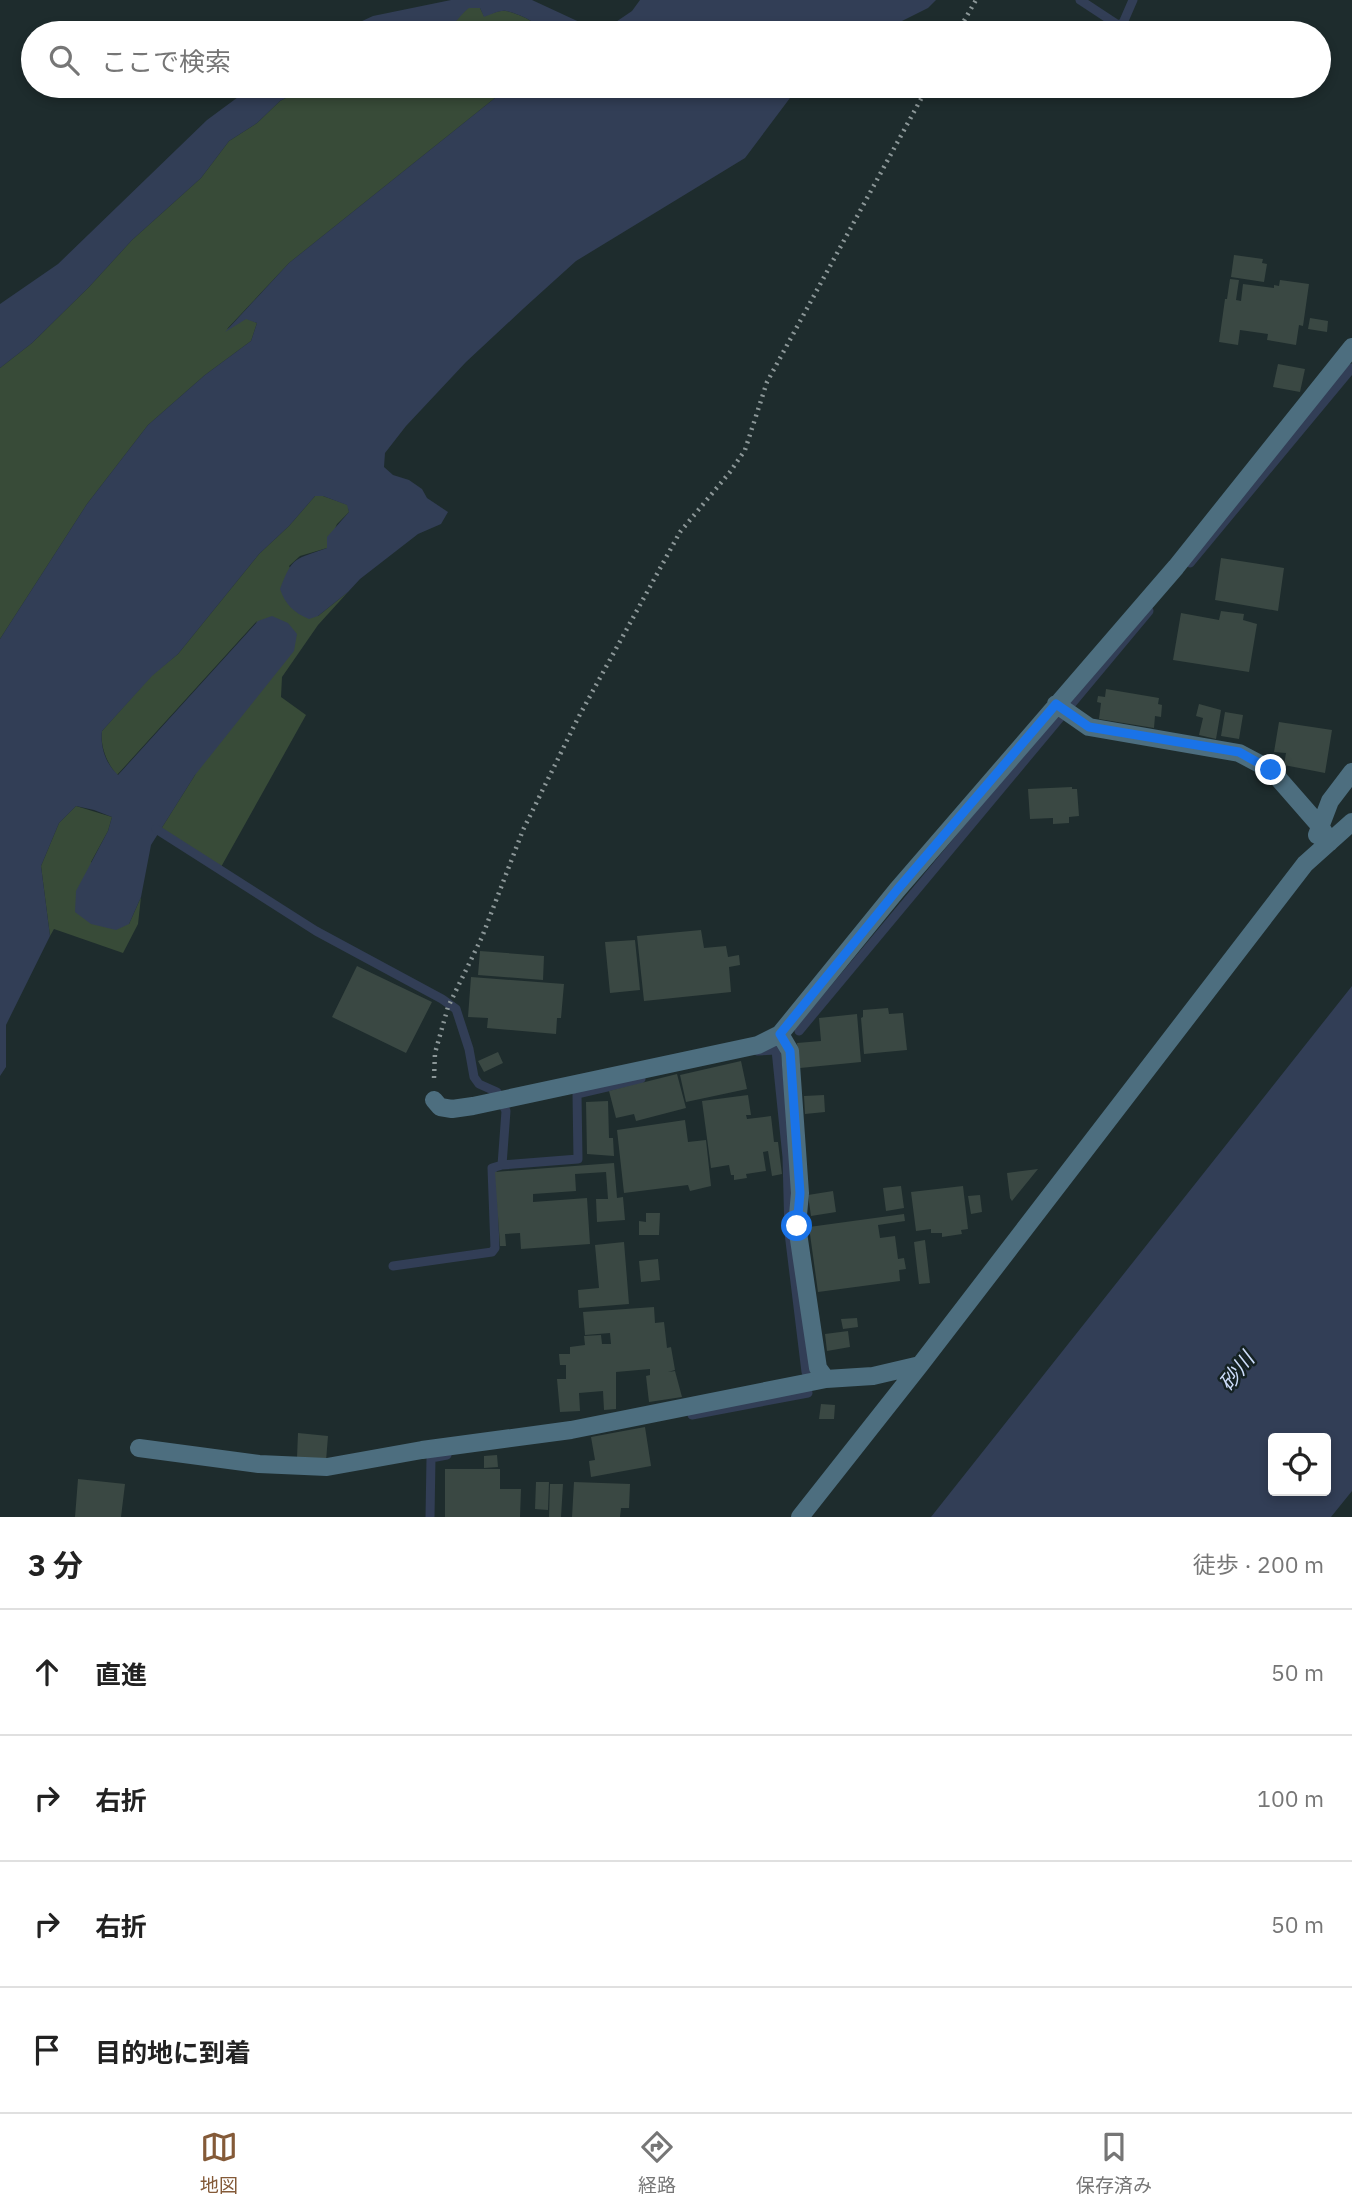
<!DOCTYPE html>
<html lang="ja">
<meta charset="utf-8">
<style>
body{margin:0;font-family:"IBM Plex Sans","Noto Sans JP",sans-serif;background:#f2f2f2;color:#222}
.controls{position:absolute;right:21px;bottom:21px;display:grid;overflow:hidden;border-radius:7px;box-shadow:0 4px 10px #0003}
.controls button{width:63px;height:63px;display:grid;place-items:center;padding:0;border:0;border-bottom:2px solid #e0e0e0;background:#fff;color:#222;font:35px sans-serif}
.stop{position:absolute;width:21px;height:21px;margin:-16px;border:5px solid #1a73e8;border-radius:50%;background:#fff}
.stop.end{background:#1a73e8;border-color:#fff;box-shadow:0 2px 7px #0008}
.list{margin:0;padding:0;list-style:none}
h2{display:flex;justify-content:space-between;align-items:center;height:91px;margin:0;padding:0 28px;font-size:30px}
h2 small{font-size:23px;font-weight:400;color:#767676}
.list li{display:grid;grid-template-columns:46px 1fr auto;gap:21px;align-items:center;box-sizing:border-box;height:126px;padding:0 28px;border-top:2px solid #e0e0e0}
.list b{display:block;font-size:26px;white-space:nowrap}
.list em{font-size:23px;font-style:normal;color:#767676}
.icon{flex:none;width:38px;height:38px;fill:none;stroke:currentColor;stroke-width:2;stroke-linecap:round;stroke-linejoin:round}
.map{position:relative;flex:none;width:1352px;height:1517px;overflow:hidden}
.search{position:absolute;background:#fff;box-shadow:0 4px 10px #0003;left:21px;right:21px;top:21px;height:77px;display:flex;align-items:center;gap:18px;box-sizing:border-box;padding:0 24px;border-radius:38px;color:#767676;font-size:26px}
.sheet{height:595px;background:#fff}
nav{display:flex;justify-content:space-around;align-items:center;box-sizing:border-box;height:98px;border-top:2px solid #e0e0e0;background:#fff;font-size:19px;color:#767676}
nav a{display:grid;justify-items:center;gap:4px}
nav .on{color:#845a38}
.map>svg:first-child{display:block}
</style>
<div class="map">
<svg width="1352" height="1517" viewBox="0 0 1352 1517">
<rect width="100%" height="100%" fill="#1e2c2d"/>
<!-- green -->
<path fill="#384b38" d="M 468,8 L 480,8 L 484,16 C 491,14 499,10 506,11 C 518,13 539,23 545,33 L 423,33 L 433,32 Z
M 308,86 L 510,86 L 289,263 L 227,329 L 246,318 L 257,323 L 251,341 L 205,375 L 148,425 L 87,504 L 0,639 L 0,368 L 32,343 L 89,287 L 132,240 L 201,178 L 229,141 L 257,123 L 280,101 Z
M 315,496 L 323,496 L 348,505 L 349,512 L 337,524 L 327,548 L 300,556 L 289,566 L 318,616 L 348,592 L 318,625 L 282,677 L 281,697 L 306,715 L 221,867 L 161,829 L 195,775 L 257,621 L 117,775 C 107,763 100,747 102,731 L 152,675 L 178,654 L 259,554 L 289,526 Z
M 76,806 L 112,817 L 108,831 L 91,862 L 129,924 L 141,897 L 138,924 L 123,953 L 54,929 L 50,936 L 41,866 L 59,823 Z"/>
<!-- water -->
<path fill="#323e56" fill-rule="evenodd" d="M 451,0 L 532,0 L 601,32 L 632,11 L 640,0 L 936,0 L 928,8 L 878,33 L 545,33 C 539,23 518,13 506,11 C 499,10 490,15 484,17 L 480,8 L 469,8 C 463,12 459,19 454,23 C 434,40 363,33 336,33 L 373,16 Z
M 253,86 L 308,86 L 280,101 L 257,123 L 229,141 L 201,178 L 132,240 L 89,287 L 32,343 L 0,368 L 0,304 L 58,264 L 207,120 Z
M 510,86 L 799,86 L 745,158 L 576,261 L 524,308 L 466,362 L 406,426 L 385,453 L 384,467 L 393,475 L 409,480 L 422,489 L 427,498 L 448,512 L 441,524 L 418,534 L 360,579 L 348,592 L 318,616 L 309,619 C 294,613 285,604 280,589 C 293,555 295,560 327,548 L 327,537 L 349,512 L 347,505 L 323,496 L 315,496 L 289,526 L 259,554 L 178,654 L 152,676 L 102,731 C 100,747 106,764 118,775 L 258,621 L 272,616 L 288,623 L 297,634 L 294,651 L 195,775 L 151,845 L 141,897 L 129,924 L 116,930 L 91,924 L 75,912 L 76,891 L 108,831 L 112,817 L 94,810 L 76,806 L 59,823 L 41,866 L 50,936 L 6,1025 L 6,1067 L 0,1076 L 0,639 L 87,504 L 148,425 L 205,375 L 251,341 L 257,323 L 246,319 L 225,332 L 289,263 Z
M 1352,986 L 1352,1491 L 1331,1517 L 931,1517 ZM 1326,1438 L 1326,1491 L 1273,1491 L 1273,1438 Z"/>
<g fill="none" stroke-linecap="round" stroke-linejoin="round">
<!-- stream -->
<path stroke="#323e56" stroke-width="9" d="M 1080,0 L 1118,25 L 1123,23 L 1133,0
M 1190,563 L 1352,368
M 156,829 L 316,931 L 442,999 L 456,1009 L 469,1049 L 474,1077 L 479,1084 L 497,1092 L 506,1111 L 502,1165
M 799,1031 L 1149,611
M 779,1047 L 776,1050 L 787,1157 L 789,1233 L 806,1372
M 757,1051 L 776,1050
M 393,1266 L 492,1252 L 495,1248 L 492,1168 L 502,1165 L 578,1159 L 577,1094 L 641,1079
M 692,1415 L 808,1393 L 807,1390
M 430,1517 L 431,1458 L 447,1455"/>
</g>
<!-- building -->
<path fill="#3a4843" d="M 1234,255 L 1263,259 L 1262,263 L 1267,264 L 1264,282 L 1231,277 Z
M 1230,279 L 1239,280 L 1236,300 L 1241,301 L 1243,284 L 1274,288 L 1274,285 L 1279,286 L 1280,280 L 1309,284 L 1303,326 L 1299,325 L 1296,345 L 1267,340 L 1268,334 L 1240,330 L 1238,345 L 1219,342 L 1225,299 L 1227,299 Z
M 1310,318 L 1328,321 L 1327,332 L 1308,329 Z
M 1278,364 L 1305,369 L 1300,392 L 1273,387 Z
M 1221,558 L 1284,568 L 1278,611 L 1215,600 Z
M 1221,611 L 1244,614 L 1243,620 L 1257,624 L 1249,672 L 1173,660 L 1181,613 L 1219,620 Z
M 1106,689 L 1159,698 L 1158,704 L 1162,705 L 1161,717 L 1155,716 L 1154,728 L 1099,719 L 1101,703 L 1097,702 L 1098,696 L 1105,697 Z
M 1199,704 L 1221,710 L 1216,739 L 1199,735 L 1203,718 L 1196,716 Z
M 1225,712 L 1243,715 L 1239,739 L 1221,736 Z
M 1279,722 L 1332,730 L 1325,773 L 1284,765 L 1286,753 L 1274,752 Z
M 1072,787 L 1072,789 L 1077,789 L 1079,816 L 1069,817 L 1069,823 L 1053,824 L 1053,818 L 1030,819 L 1028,789 Z
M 701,930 L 704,948 L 726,946 L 728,957 L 739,955 L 740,965 L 729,967 L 731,992 L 644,1001 L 637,936 Z
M 635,940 L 640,990 L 610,993 L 605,942 Z
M 480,951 L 544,956 L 543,980 L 478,975 Z
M 357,966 L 432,1002 L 406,1053 L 332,1017 Z
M 471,977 L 564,984 L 561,1018 L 557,1018 L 556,1034 L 487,1028 L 488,1018 L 468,1017 Z
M 888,1008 L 889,1014 L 903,1013 L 907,1050 L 864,1054 L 861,1018 L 863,1017 L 863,1010 Z
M 857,1014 L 861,1062 L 800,1068 L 797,1043 L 821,1041 L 819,1018 Z
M 498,1052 L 503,1063 L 484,1072 L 478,1061 Z
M 741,1061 L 747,1089 L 686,1102 L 680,1075 Z
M 677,1074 L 686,1108 L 636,1121 L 634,1114 L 616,1118 L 609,1091 Z
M 748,1095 L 751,1115 L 746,1115 L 747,1119 L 771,1116 L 774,1142 L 778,1142 L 782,1174 L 772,1176 L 768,1151 L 763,1152 L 766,1171 L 746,1174 L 747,1178 L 734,1180 L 734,1175 L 731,1175 L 729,1165 L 711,1168 L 702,1101 Z
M 824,1095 L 825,1112 L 805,1114 L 804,1096 Z
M 608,1101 L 609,1138 L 613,1138 L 614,1156 L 587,1154 L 586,1102 Z
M 685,1120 L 688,1142 L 706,1140 L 711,1186 L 690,1191 L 688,1185 L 624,1193 L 617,1130 Z
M 614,1163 L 617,1198 L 623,1197 L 625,1220 L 597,1222 L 596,1199 L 608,1199 L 606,1172 L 575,1174 L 576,1191 L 533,1194 L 533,1202 L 587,1198 L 590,1244 L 521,1249 L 520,1233 L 505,1234 L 506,1246 L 500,1246 L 495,1172 Z
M 1038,1169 L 1012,1201 L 1010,1198 L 1007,1173 Z
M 901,1186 L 904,1208 L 886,1211 L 883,1188 Z
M 963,1186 L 968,1229 L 961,1230 L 962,1234 L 942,1237 L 942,1233 L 931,1233 L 931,1229 L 916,1231 L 911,1192 Z
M 833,1191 L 836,1212 L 811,1216 L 808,1195 Z
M 980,1195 L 982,1212 L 971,1214 L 968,1196 Z
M 646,1213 L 660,1213 L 659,1235 L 639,1235 L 639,1221 L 646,1222 Z
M 904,1214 L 905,1221 L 878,1225 L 880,1238 L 895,1236 L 898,1259 L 904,1258 L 906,1269 L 899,1270 L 900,1281 L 818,1292 L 809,1227 Z
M 925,1240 L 930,1283 L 919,1284 L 914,1242 Z
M 624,1242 L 629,1304 L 579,1308 L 578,1290 L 599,1288 L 595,1245 Z
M 658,1259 L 660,1280 L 641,1282 L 639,1261 Z
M 654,1307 L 655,1323 L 664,1322 L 667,1348 L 671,1347 L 675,1370 L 668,1372 L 675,1371 L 682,1397 L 649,1402 L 646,1376 L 650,1375 L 650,1369 L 616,1372 L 616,1409 L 604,1410 L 603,1391 L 579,1393 L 580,1411 L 560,1412 L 557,1379 L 566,1379 L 566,1365 L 560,1365 L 559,1354 L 570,1354 L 570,1347 L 585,1345 L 584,1336 L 601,1335 L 602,1344 L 611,1344 L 610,1333 L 585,1335 L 583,1312 Z
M 857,1318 L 858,1327 L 843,1329 L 841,1319 Z
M 848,1331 L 850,1347 L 827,1351 L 825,1334 Z
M 821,1404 L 835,1405 L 834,1419 L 819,1419 Z
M 645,1427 L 651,1466 L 591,1477 L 589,1461 L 595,1460 L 591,1437 Z
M 298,1433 L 328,1436 L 326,1461 L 297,1458 Z
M 497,1455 L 498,1467 L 484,1468 L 484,1456 Z
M 445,1469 L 500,1469 L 500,1489 L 521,1489 L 520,1517 L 445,1517 Z
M 78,1479 L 125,1484 L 121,1517 L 75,1517 Z
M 536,1482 L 549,1482 L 548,1510 L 535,1509 Z
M 574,1482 L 630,1484 L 629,1508 L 621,1508 L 620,1517 L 572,1517 Z
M 550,1484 L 563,1484 L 561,1517 L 549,1517 Z"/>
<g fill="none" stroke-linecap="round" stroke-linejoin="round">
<!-- path -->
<path stroke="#8c9798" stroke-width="4.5" stroke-dasharray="2 5" stroke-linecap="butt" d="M 957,33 L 976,0
M 434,1078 L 435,1053 L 448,1007 L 482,937 L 523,830 L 578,718 L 680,532 L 730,472 L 745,450 L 767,382 L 928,86"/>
<!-- minor -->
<path stroke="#4d6e7f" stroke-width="18" d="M 1056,704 L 1089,727 L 1239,753 L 1271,770 L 1320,826 L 1330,842
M 1317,835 L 1330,801 L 1352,772
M 780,1034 L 790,1051 L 800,1193 L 797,1226 L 818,1368 L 826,1379
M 434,1100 L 440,1107 L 452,1109 L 473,1106 L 758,1045 L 780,1034 L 897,890 L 1176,567 L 1352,347
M 139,1448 L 259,1464 L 327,1467 L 422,1450 L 571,1430 L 826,1379 L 873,1376 L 920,1365
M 800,1517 L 920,1365 L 1305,864 L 1352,822"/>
</g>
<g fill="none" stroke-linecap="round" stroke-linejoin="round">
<!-- route -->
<path stroke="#1a73e8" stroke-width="9" d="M 797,1226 L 800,1193 L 790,1051 L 780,1034 L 897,890 L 1056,704 L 1089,727 L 1239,752 L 1271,770"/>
</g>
<g text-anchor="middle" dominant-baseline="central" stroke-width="5" stroke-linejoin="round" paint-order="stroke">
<!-- water labels -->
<g font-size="21" font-style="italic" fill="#ccdcf9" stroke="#152223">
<text transform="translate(1236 1371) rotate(-52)">砂川</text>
</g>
</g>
</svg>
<div class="controls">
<button><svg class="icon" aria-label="locate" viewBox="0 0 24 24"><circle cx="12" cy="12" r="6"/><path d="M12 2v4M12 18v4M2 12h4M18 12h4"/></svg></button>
</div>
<div class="stop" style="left:797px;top:1226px"></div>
<div class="stop end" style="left:1271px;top:770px"></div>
<div class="search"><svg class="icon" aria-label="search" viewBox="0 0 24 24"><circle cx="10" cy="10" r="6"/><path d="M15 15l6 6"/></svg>ここで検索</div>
</div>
<section class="sheet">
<h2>3 分<small>徒歩 · 200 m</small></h2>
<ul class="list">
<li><svg class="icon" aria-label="ahead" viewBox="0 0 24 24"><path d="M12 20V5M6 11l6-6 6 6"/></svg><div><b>直進</b></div><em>50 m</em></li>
<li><svg class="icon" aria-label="right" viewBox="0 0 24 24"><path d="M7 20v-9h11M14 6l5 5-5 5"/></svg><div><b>右折</b></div><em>100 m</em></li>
<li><svg class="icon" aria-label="right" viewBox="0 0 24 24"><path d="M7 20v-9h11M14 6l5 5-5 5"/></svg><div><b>右折</b></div><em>50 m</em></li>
<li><svg class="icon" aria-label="arrive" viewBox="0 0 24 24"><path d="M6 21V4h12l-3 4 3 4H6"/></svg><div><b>目的地に到着</b></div></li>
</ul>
</section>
<nav>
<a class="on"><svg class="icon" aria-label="map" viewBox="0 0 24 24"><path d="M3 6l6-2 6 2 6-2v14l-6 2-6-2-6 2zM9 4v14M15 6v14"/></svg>地図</a>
<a><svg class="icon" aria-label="directions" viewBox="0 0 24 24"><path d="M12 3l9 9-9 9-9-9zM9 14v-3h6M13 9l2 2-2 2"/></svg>経路</a>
<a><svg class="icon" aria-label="saved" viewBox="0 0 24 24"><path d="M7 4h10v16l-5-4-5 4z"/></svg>保存済み</a>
</nav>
